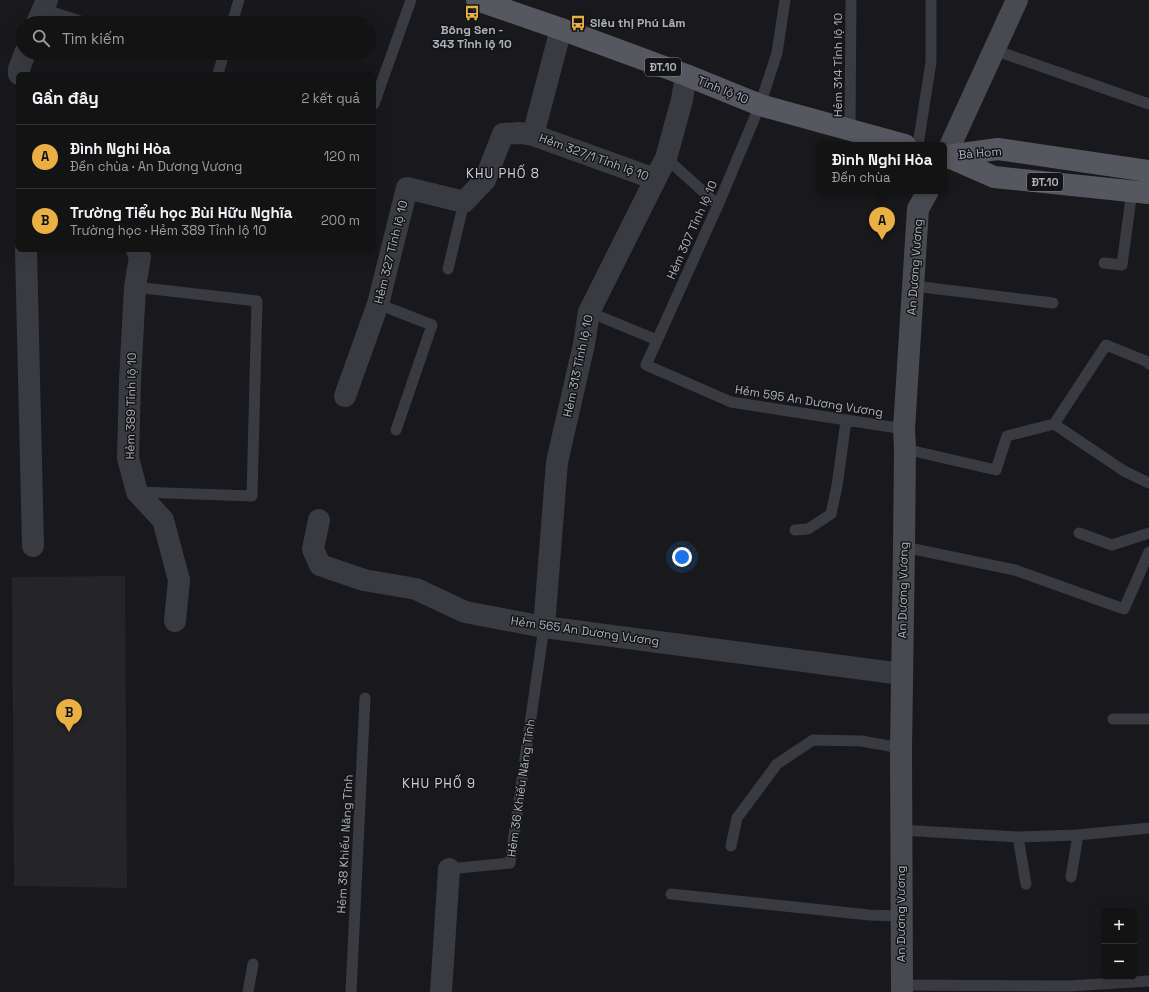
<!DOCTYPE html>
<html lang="vi">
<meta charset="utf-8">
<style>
body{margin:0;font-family:"Space Grotesk",sans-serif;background:#202022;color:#f1f3f6}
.controls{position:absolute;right:12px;bottom:12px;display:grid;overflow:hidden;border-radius:6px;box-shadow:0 4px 16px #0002}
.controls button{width:36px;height:36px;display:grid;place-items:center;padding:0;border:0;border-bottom:1px solid #323234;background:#131314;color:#f1f3f6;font:20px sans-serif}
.you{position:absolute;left:682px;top:557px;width:14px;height:14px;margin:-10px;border:3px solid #fff;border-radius:50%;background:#1a73e8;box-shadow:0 0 0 6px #1a73e833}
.badge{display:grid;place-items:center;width:26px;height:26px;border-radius:50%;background:#eab043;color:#111;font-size:13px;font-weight:700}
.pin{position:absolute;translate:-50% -33px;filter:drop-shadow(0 1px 2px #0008)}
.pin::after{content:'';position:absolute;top:21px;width:14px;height:12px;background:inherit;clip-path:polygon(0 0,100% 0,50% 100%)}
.popup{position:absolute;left:817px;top:142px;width:130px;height:52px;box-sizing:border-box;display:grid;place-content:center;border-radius:6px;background:#131314;filter:drop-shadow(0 1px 3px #0005);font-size:13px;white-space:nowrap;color:#9d9ea0}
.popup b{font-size:15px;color:#f1f3f6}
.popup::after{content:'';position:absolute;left:50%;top:100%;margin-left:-8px;border:8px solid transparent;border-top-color:#131314}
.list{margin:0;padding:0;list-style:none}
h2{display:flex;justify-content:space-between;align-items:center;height:52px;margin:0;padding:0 16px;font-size:17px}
h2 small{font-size:13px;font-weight:400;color:#9d9ea0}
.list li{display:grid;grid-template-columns:26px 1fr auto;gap:12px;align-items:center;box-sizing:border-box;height:64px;padding:0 16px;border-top:1px solid #323234}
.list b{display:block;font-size:15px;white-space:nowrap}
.list p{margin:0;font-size:13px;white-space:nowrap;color:#9d9ea0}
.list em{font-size:13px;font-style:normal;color:#9d9ea0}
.icon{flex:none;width:22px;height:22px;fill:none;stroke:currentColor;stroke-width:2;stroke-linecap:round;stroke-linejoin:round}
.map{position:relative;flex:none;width:1149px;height:992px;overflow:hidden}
.search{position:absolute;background:#131314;box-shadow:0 4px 16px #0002;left:16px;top:16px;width:360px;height:44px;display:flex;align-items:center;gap:10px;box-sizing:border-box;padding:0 14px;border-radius:22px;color:#9d9ea0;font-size:15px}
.panel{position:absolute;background:#131314;box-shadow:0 4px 16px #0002;left:16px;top:72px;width:360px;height:180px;border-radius:6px}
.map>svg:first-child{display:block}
</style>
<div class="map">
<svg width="1149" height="992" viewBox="0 0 1149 992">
<rect width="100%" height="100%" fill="#19191b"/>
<!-- built -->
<path fill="#252528" d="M 125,576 L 127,888 L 14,886 L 12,577 Z"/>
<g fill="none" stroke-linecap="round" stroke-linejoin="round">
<!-- lane -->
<path stroke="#3a3b40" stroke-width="11" d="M 785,0 L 777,53 L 760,105 L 718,205 L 646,365 L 731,402 L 904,429
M 43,9 L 86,23
M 232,23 L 239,0
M 994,50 L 1149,104
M 218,74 L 224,53
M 374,104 L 411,0
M 850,131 L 851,0
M 918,145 L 931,62 L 931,0
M 666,158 L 718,205
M 1104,263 L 1122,265 L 1132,191
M 448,269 L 464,202
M 914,286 L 1053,303
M 135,287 L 257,301 L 252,496 L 139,492
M 378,304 L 432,325 L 396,430
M 589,312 L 657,340
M 1054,424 L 1106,345 L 1148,362 L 1149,364
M 1054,424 L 1124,471 L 1149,483
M 905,449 L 996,470 L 1007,436 L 1054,424
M 795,530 L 808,529 L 831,514 L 837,486 L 846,421
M 1079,533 L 1112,545 L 1149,533
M 904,547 L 1015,570 L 1124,609 L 1149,552
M 1113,719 L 1149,719
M 901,830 L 1018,837 L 1078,835 L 1149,828
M 1018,837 L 1026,884
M 731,846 L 737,818 L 777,764 L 813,740 L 861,741 L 901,748
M 449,869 L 510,863 L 544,627
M 1071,877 L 1078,835
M 671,894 L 869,915 L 901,916
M 902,985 L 1069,986 L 1149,981
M 248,992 L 253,964
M 351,992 L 365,698"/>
<!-- street -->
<path stroke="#3a3b40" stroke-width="22" d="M 37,23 L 47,0
M 19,74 L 19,69 L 25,53
M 533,135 L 655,179
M 26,250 L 33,546
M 137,250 L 140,257 L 135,287 L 130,381 L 128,458 L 137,492 L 163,520 L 179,580 L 175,621
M 345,396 L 378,304 L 407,188 L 464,202 L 485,180 L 503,134 L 520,133 L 533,135 L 561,29
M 319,520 L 313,549 L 320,565 L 364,580 L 416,589 L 465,612 L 544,627 L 902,674
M 544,627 L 557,462 L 584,344 L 589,312 L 666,158 L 682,100 L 686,75
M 441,992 L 449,869"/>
<!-- secondary -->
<path stroke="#494a50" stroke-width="22" d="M 944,159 L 1017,0
M 902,992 L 901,748 L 904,547 L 905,449 L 904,429 L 918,209 L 928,191"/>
<!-- primary -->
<path stroke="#57585f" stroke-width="22" d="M 477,0 L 561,29 L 686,75 L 760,105 L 905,145
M 944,155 L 994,177 L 1149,193
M 947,156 L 998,149 L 1149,171"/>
</g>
<!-- icons -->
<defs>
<g id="bus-bare" transform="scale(1.2)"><path d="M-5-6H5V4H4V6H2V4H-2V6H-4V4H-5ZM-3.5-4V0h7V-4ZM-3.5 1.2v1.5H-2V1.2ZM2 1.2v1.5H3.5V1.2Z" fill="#eab043" stroke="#141416" stroke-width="2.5" paint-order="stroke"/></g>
</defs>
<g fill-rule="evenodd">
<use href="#bus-bare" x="472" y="13"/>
<use href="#bus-bare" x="578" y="23"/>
</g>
<g text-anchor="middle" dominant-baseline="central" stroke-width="3" stroke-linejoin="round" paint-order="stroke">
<!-- shield labels -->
<g fill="#141416" stroke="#7e8289" stroke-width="1">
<rect x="645" y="58" width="36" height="18" rx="3"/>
<rect x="1027" y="173" width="36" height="18" rx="3"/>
</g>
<g font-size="11" font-weight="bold" fill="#acb1ba">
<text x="663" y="67">ĐT.10</text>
<text x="1045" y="182">ĐT.10</text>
</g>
<!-- poi labels -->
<g font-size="12" font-weight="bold" fill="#acb1ba" stroke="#141416" text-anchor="start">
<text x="590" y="23">Siêu thị Phú Lâm</text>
<text x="472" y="30" text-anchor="middle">Bông Sen -<tspan x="472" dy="14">343 Tỉnh lộ 10</tspan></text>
</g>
<!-- street labels -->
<g font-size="12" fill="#acb1ba" stroke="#141416">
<text transform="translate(838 65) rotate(-90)">Hẻm 314 Tỉnh lộ 10</text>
<text transform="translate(723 90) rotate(22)">Tỉnh lộ 10</text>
<text transform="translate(980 153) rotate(-5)">Bà Hom</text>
<text transform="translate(594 157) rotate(20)">Hẻm 327/1 Tỉnh lộ 10</text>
<text transform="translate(692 230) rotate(-66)">Hẻm 307 Tỉnh lộ 10</text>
<text transform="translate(391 252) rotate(-76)">Hẻm 327 Tỉnh lộ 10</text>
<text transform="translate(915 267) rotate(-86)">An Dương Vương</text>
<text transform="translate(578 366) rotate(-78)">Hẻm 313 Tỉnh lộ 10</text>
<text transform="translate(809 401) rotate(9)">Hẻm 595 An Dương Vương</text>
<text transform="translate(131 406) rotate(-89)">Hẻm 389 Tỉnh lộ 10</text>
<text transform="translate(903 590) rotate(-89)">An Dương Vương</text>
<text transform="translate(585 631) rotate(8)">Hẻm 565 An Dương Vương</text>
<text transform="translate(521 788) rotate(-82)">Hẻm 36 Khiếu Năng Tĩnh</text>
<text transform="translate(345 844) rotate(-87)">Hẻm 38 Khiếu Năng Tĩnh</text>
<text transform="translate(901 914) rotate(-90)">An Dương Vương</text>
</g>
<!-- neighbourhood labels -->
<g font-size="13" letter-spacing="1" fill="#cdd0d6" stroke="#141416">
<text x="503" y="173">KHU PHỐ 8</text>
<text x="439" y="783">KHU PHỐ 9</text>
</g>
</g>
</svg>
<div class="controls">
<button>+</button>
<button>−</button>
</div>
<div class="you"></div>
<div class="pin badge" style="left:882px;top:240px">A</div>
<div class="popup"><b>Đình Nghi Hòa</b>Đền chùa</div>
<div class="pin badge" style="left:69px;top:732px">B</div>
<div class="search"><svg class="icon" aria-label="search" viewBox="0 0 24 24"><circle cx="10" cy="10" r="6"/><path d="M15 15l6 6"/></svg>Tìm kiếm</div>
<section class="panel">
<h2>Gần đây<small>2 kết quả</small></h2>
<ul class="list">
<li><span class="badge">A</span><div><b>Đình Nghi Hòa</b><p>Đền chùa · An Dương Vương</p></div><em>120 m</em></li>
<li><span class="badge">B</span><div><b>Trường Tiểu học Bùi Hữu Nghĩa</b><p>Trường học · Hẻm 389 Tỉnh lộ 10</p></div><em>200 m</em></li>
</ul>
</section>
</div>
